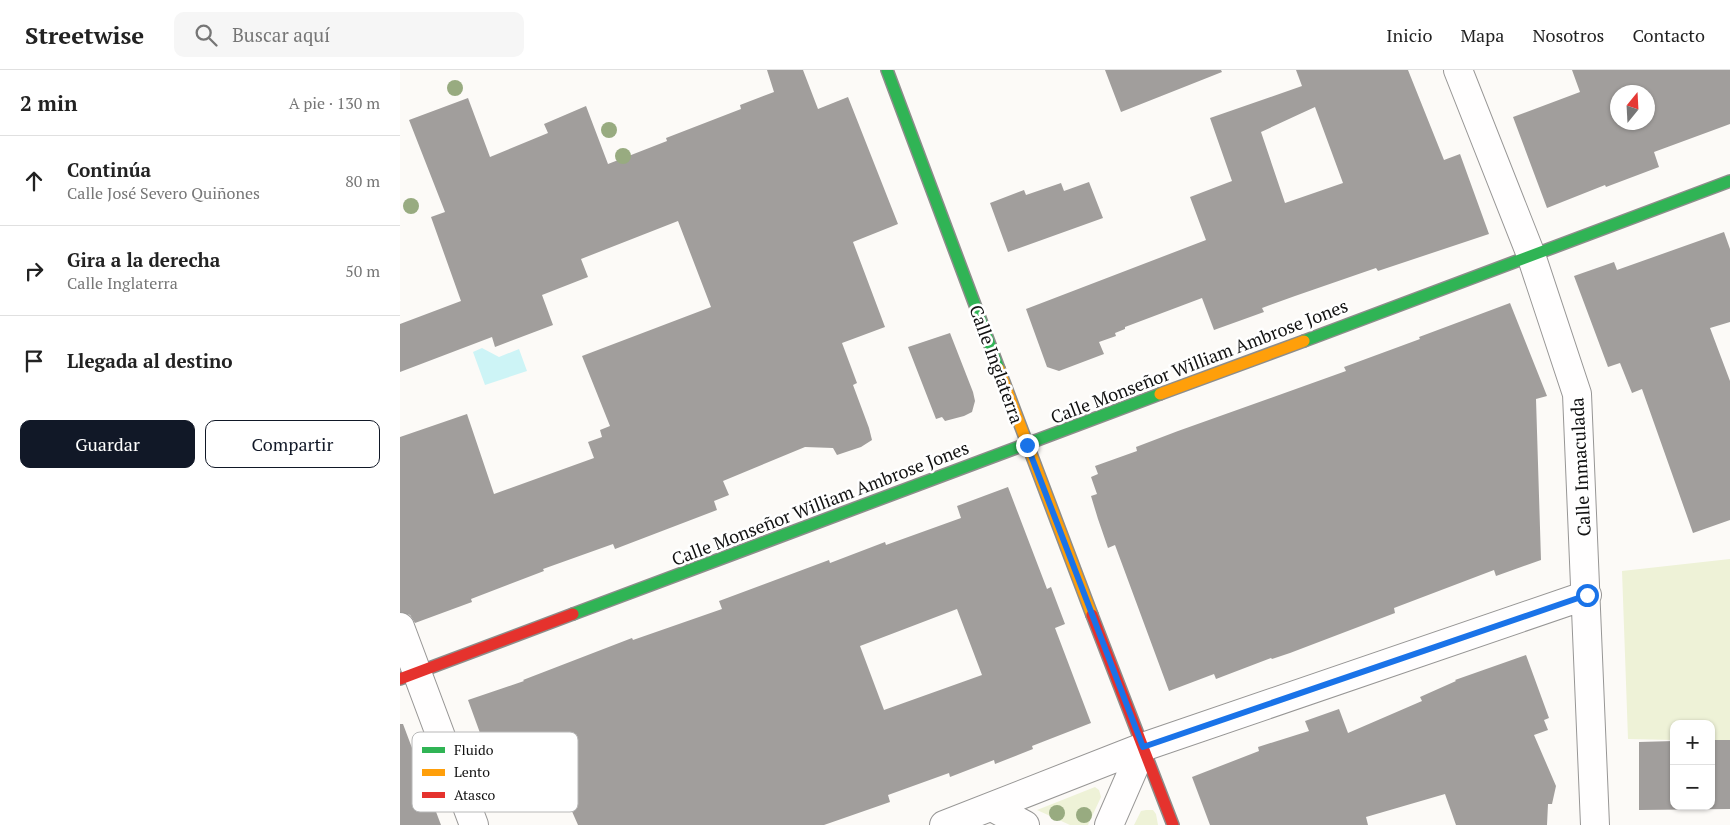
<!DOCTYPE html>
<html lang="es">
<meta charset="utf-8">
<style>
body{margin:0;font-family:"PT Serif",serif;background:#f6f6f6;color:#222}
.controls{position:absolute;right:15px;bottom:15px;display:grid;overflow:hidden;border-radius:10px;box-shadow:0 1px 4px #0004}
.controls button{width:45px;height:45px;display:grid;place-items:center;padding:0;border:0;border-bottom:1px solid #e0e0e0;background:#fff;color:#222;font:25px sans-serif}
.compass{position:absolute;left:1210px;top:15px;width:45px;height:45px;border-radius:50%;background:#fff;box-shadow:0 1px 4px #0004;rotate:18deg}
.stop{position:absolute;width:15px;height:15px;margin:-11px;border:4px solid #1a73e8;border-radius:50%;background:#fff}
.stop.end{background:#1a73e8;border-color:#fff;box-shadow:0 1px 5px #0008}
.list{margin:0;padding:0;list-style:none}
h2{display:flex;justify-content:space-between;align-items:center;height:65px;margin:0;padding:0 20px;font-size:21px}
h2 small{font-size:16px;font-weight:400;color:#767676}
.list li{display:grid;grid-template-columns:32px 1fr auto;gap:15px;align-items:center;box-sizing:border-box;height:90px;padding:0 20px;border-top:1px solid #e0e0e0}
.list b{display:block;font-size:19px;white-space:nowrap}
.list p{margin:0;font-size:16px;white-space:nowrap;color:#767676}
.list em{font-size:16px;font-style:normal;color:#767676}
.actions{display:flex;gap:10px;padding:15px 20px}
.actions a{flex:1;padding:11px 0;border:1px solid #111827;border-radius:10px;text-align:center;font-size:18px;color:#111827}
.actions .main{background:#111827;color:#fff}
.icon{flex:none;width:28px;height:28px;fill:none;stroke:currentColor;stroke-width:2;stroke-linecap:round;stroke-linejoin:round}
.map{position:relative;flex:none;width:1330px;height:755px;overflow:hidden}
header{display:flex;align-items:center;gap:30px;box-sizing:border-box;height:70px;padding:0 25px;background:#fff;border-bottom:1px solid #e0e0e0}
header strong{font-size:24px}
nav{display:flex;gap:28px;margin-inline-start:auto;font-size:18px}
.search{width:350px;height:45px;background:#f6f6f6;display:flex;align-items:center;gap:12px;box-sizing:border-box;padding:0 18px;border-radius:10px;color:#767676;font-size:19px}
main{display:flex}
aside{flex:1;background:#fff}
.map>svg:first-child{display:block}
</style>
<header>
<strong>Streetwise</strong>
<div class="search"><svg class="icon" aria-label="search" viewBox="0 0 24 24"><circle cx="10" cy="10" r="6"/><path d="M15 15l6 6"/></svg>Buscar aquí</div>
<nav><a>Inicio</a><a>Mapa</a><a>Nosotros</a><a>Contacto</a></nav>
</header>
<main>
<aside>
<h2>2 min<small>A pie · 130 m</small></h2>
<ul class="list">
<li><svg class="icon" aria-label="ahead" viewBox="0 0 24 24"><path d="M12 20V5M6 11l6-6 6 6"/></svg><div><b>Continúa</b><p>Calle José Severo Quiñones</p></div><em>80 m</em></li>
<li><svg class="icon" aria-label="right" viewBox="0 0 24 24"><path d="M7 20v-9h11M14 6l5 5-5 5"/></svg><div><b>Gira a la derecha</b><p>Calle Inglaterra</p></div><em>50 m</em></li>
<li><svg class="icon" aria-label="arrive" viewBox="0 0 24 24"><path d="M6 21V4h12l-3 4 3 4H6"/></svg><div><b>Llegada al destino</b></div></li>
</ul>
<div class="actions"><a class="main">Guardar</a><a>Compartir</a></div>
</aside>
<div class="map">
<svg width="1330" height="755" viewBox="0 0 1330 755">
<rect width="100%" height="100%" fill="#fcfaf7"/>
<!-- green -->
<path fill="#eef2d7" d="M 1330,489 L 1330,672 L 1311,672 L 1311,654 L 1274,654 L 1274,670 L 1228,669 L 1222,501 Z
M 695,717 L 699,720 L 701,727 L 688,755 L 670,755 L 637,740 Z
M 746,740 L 753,740 L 756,744 L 758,755 L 734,755 L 741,741 Z"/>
<!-- water -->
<path fill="#cdf4f6" d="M 82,278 L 99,287 L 119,279 L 127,301 L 85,315 L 73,282 Z"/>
<!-- building -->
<path fill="#a19e9c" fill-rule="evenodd" d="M 367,0 L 403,0 L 418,39 L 448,27 L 498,154 L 453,172 L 485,257 L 442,273 L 457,313 L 453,315 L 469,358 L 472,370 L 461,377 L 437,385 L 433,378 L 405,377 L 323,411 L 329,425 L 314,431 L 317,440 L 215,479 L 213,474 L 143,499 L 144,501 L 71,529 L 72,532 L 15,553 L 10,545 L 0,542 L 0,367 L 67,344 L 94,424 L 194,388 L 188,372 L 202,367 L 200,360 L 210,356 L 182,286 L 311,237 L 278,151 L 181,189 L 188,207 L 142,225 L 153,255 L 95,277 L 92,267 L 0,302 L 0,254 L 61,231 L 31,147 L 45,142 L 9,50 L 68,28 L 90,87 L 148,63 L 144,54 L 186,36 L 208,94 L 267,71 L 266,68 L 341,39 L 340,35 L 374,22 Z
M 705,0 L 821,0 L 822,2 L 721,42 Z
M 896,0 L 1008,0 L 1044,90 L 1060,84 L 1089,164 L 978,201 L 976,198 L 895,226 L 862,238 L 864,242 L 814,260 L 802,228 L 725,257 L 725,259 L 715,263 L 716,266 L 699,272 L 704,284 L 659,301 L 647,297 L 626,239 L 806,170 L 790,127 L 832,111 L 810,48 L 902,16 ZM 915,37 L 943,113 L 885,133 L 861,62 Z
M 1172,0 L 1330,0 L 1330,54 L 1254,82 L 1259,97 L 1206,117 L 1205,115 L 1147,138 L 1113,47 L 1180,22 ZM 1218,22 L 1248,22 L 1248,52 L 1218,52 Z
M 689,112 L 703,148 L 608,182 L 590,133 L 624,120 L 626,125 L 661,113 L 664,121 Z
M 1324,162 L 1330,179 L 1330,252 L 1310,258 L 1330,311 L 1330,450 L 1293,463 L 1242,319 L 1232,323 L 1220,293 L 1208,297 L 1174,206 L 1214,192 L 1217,200 Z
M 1110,233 L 1147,326 L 1136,329 L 1141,490 L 1096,506 L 1094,500 L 994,538 L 995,543 L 890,583 L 872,589 L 871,588 L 816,609 L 814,604 L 769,621 L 715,475 L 708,478 L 698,449 L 691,426 L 697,424 L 691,407 L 698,404 L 695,396 L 737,381 L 736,377 L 778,361 L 946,301 L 944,297 L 1020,269 L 1019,267 Z
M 550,263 L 573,322 L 575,331 L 572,342 L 564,346 L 545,351 L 542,347 L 536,349 L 508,277 Z
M 608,417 L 647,519 L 651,517 L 665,554 L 655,558 L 691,653 L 632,676 L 633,679 L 595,694 L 594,690 L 550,707 L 549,703 L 488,725 L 490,732 L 424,755 L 178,755 L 152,696 L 99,715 L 68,630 L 124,611 L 123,610 L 232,568 L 233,570 L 322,539 L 319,531 L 429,490 L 430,493 L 485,472 L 486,475 L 561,448 L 557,436 ZM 557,539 L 582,605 L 484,640 L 460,576 Z
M 1126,585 L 1149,648 L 1144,650 L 1148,660 L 1134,665 L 1156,716 L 1152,734 L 1148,734 L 1147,755 L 1056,755 L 1045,724 L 966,747 L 968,755 L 810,755 L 792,707 L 859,681 L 858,677 L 909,661 L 905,651 L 939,639 L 948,663 L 1022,631 L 1020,627 L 1056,611 L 1055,610 Z
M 0,654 L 3,654 L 41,755 L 0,755 Z
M 1311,670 L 1330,670 L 1330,739 L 1239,740 L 1239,672 L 1274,671 L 1274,736 L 1311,736 Z"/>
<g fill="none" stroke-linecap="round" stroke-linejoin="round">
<!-- street casing -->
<g stroke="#979695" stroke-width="30">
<path id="street" d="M 1058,0 L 1131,185 L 1177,324 L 1195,755
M 0,557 L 74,755
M 592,737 L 625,755
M 544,755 L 743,677 L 1187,525
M 709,755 L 743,677"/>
</g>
<!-- fast casing -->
<g stroke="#8d8d8b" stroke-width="14">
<path id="fast" d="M 487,0 L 599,299
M 904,271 L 1330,111
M 173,544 L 760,324"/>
</g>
<!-- slow casing -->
<g stroke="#8d8d8b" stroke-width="14">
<path id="slow" d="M 599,299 L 692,545
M 760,324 L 904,271"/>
</g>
<!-- jam casing -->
<g stroke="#8d8d8b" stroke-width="14">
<path id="jam" d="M 692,545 L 773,755
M 0,609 L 173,544"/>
</g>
<!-- street -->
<use href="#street" stroke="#fffefe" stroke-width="28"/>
<!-- fast -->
<use href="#fast" stroke="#30b455" stroke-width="11"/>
<!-- slow -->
<use href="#slow" stroke="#ff9f0a" stroke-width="11"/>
<!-- jam -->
<use href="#jam" stroke="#e5322d" stroke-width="11"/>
</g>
<!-- trees -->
<g fill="#98ab80">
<circle cx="55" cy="18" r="8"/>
<circle cx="209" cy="60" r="8"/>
<circle cx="223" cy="86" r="8"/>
<circle cx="11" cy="136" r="8"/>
<circle cx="657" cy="743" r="8"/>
<circle cx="684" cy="745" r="8"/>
</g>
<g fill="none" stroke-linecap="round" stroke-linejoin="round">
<!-- route -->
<path stroke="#1a73e8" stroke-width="6" d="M 627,375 L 743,677 L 1187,525"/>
</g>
<g text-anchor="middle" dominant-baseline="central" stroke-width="5" stroke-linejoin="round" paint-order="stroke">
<!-- street labels -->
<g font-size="18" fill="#111" stroke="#fff">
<text transform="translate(799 291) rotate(-21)">Calle Monseñor William Ambrose Jones</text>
<text transform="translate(597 294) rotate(70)">Calle Inglaterra</text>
<text transform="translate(1180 397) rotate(-93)">Calle Inmaculada</text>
<text transform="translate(420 433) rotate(-21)">Calle Monseñor William Ambrose Jones</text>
</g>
</g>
<!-- legend -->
<rect x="12" y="662" width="166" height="80" rx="8" fill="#fff" stroke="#b8b8b8" stroke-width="1"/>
<rect x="22" y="677" width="23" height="6" fill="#30b455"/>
<rect x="22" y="699" width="23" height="7" fill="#ff9f0a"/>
<rect x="22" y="722" width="23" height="6" fill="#e5322d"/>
<g font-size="14" fill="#111">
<text x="54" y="685">Fluido</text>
<text x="54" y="707">Lento</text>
<text x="54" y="730">Atasco</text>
</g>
</svg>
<div class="controls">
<button>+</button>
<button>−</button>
</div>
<svg class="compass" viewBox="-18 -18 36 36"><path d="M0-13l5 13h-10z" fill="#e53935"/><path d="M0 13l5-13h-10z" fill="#767676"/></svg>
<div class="stop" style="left:1187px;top:525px"></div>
<div class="stop end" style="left:627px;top:375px"></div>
</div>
</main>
